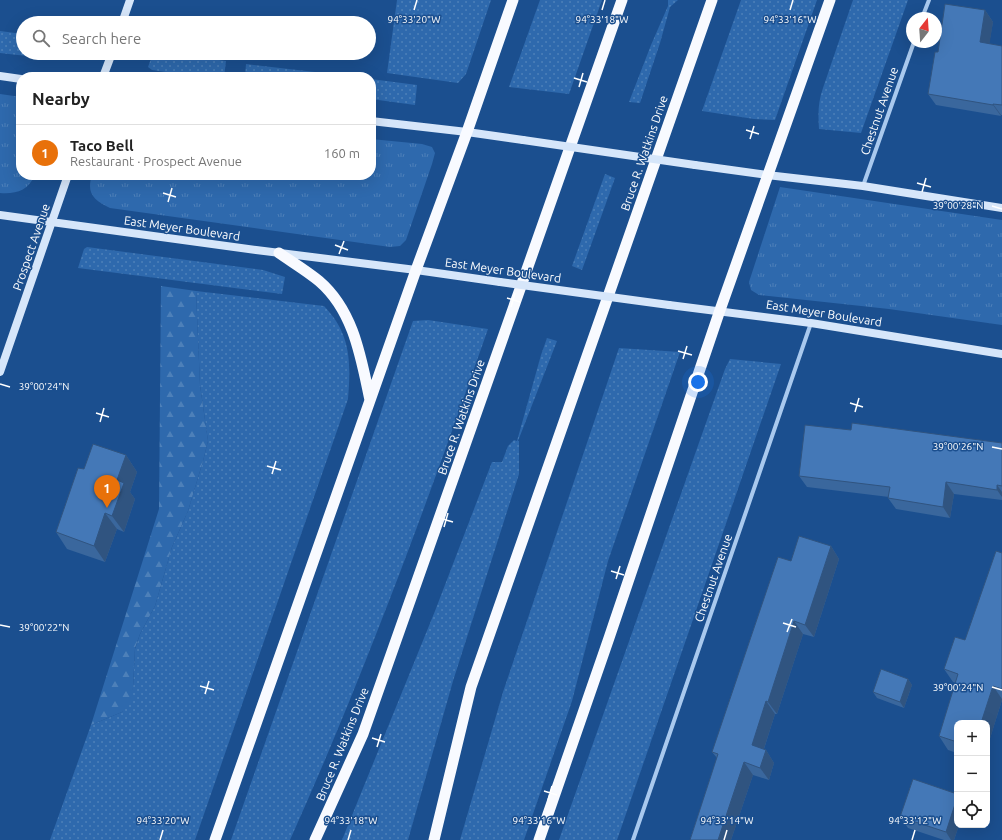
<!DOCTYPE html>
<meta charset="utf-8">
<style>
body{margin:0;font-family:Ubuntu,sans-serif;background:#f6f6f6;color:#222}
.controls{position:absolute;right:12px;bottom:12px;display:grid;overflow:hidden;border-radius:8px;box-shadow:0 4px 16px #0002}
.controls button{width:36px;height:36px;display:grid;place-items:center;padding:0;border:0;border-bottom:1px solid #e0e0e0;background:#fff;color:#222;font:20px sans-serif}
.compass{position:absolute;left:906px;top:12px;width:36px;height:36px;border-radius:50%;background:#fff;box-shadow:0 4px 16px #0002;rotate:17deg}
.you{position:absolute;left:698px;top:382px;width:14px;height:14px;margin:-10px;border:3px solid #fff;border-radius:50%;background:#1a73e8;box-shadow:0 0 0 6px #1a73e833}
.badge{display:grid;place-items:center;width:26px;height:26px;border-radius:50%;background:#b45309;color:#fff;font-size:13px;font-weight:700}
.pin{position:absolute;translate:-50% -33px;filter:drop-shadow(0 1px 2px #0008)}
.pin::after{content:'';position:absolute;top:21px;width:14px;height:12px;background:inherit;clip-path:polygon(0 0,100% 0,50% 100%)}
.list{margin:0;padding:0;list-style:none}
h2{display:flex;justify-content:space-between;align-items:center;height:52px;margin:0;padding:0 16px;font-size:17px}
h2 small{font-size:13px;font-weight:400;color:#767676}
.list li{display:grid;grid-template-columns:26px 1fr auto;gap:12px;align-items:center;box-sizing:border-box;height:56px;padding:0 16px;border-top:1px solid #e0e0e0}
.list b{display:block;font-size:15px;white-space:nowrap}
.list p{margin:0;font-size:13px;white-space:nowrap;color:#767676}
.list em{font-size:13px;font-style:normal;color:#767676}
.icon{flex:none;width:22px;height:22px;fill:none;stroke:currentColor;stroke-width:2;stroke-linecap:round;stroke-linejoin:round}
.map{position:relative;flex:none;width:1002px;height:840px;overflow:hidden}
.search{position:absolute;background:#fff;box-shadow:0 4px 16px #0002;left:16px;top:16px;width:360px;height:44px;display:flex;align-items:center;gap:10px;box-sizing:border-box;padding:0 14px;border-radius:22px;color:#767676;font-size:15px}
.panel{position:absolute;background:#fff;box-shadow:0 4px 16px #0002;left:16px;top:72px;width:360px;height:108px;border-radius:16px}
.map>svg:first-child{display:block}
</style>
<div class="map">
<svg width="1002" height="840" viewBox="0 0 1002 840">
<defs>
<pattern id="grass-dots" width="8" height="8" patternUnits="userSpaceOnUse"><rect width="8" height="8" fill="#2e69ad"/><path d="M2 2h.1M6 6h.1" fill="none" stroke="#4d80b9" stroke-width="1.8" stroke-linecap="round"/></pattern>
<pattern id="forest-firs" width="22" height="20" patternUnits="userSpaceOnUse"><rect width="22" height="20" fill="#2e69ad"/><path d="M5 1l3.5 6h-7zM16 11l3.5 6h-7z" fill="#4d80b9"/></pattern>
<pattern id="park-tufts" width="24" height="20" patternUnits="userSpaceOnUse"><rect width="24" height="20" fill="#2e69ad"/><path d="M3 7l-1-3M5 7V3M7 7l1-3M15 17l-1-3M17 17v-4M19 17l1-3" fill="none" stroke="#4d80b9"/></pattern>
</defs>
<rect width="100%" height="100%" fill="#1b4f8f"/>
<!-- grass -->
<path fill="url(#grass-dots)" d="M 397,0 L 491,0 L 466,74 L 458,83 L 387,73 Z
M 540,0 L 602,0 L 569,94 L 509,87 Z
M 668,0 L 678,0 L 670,7 L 660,43 L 640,103 L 629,102 L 651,45 L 668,6 Z
M 741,0 L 817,0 L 775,120 L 754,119 L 702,111 Z
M 853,0 L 908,0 L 861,133 L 819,129 C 818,114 818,102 823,88 Z
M 0,31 L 23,34 L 23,53 L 69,53 L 68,56 L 53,59 L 0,53 Z
M 153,53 L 168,53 L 226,61 L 224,77 L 200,77 L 152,70 L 148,67 Z
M 246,64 L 341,75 L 340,77 L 245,77 Z
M 371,79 L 417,85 L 415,105 L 371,99 Z
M 605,174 L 615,178 L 582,270 L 572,266 Z
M 87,247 L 263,270 L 285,277 L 282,294 L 78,268 L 84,249 Z
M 196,291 L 324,306 C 351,334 351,362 348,399 L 195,840 L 50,840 L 91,725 L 122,712 L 133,688 L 135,649 L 140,634 L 155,606 L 172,547 L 188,511 L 203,461 L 208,441 L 200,385 Z
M 428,320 L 488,329 C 428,501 365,673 290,840 L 231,840 L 413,321 Z
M 547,338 L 557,341 L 518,441 L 519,441 L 519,474 L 453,681 L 408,840 L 342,840 L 435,611 L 492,462 L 502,462 L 508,446 L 514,440 L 517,441 L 541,355 Z
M 619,348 L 680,352 L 608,561 L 572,701 L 524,840 L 460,840 L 503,692 Z
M 730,359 L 781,364 L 617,840 L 559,840 L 725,369 Z"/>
<!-- forest -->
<path fill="url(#forest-firs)" d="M 161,286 L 196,291 L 200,385 L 208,441 L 203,461 L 188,511 L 172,547 L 155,606 L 140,634 L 135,648 L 133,688 L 131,700 L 122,712 L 91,725 L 159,509 Z"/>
<!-- park -->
<path fill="url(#park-tufts)" d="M 0,94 L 21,97 L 21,175 L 35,175 C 28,191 16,194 0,193 Z
M 371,139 L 422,144 L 432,147 L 435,153 L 432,164 L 406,240 L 400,246 L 390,247 L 110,208 C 94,200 86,194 92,175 L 371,175 Z
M 780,187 L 1002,220 L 1002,325 L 889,309 L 759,295 L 751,290 L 749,282 Z"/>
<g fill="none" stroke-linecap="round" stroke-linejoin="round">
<!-- minor -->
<path stroke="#a9c9ee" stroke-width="4" d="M 922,18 L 929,0
M 863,186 L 914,42
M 633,840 L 811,323"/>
<!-- secondary -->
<path stroke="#d6e6fa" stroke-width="8" d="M 122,23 L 130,0
M 0,76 L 21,79
M 103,77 L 112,53
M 371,121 L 467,132 L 523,140
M 695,165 L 767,175 L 863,186 L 1002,208
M 0,215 L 256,250 L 416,270 L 500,282
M 669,305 L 811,323 L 1002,354
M 0,372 L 68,175"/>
<!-- trunk -->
<path stroke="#f8faff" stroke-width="11" d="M 279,253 C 292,262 307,271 319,281 C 354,311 361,358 370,400
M 215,840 L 416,270 L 467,132 L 513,0
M 315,840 L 363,734 L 622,0
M 434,840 L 471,687 L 712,0
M 539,840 L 609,638 L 720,310 L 830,0"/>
<!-- secondary-bridge -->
<path stroke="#d6e6fa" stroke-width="8" d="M 523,140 L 695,165
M 500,282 L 669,305"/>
</g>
<!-- wall -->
<path fill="#3a679d" d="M 985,10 L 993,22 L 989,44 L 1002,46 L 1002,115 L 1001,115 L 1001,116 L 936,105 L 928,94 L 938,52 Z
M 851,430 L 1002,443 L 1002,500 L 954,494 L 950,518 L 896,509 L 888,498 L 889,497 L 807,487 L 799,476 Z
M 126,455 L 137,472 L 130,492 L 135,499 L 124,532 L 117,529 L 105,562 L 67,549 L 56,532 L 84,469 Z
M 831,546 L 839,559 L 814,637 L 803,634 L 777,714 L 775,714 L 764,749 L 766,750 L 774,763 L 769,780 L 753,775 L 731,840 L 690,840 L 717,758 L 712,752 Z
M 1002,553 L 1002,700 L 987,748 L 957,723 L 957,753 L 948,750 L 939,736 L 956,683 L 953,682 L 944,669 L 965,640 Z
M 908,679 L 912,685 L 904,708 L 877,698 L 873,692 Z
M 900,817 L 957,825 L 959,825 L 954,840 L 944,840 L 908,828 Z"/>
<!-- shaded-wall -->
<path fill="#305480" d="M 985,10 L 993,22 L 988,54 L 980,42 Z
M 993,104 L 1001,115 L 1001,116 L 993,105 Z
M 126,455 L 137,472 L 130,492 L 135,499 L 124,532 L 112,516 L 117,480 Z
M 946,482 L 954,494 L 950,518 L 943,507 Z
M 997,485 L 1002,492 L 1002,497 L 997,490 Z
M 105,513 L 117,529 L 105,562 L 94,546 Z
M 831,546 L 839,559 L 814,637 L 805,625 Z
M 794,621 L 803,634 L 777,714 L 768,702 Z
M 908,679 L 912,685 L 904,708 L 900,702 Z
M 993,686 L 1002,699 L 1002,700 L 987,748 L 987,723 L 981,723 Z
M 766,701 L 775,714 L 761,758 L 752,745 Z
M 766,750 L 774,763 L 769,780 L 760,768 Z
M 744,762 L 753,775 L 731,840 L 718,840 Z
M 957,798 L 957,825 L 959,825 L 954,840 L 951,840 L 946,832 Z"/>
<!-- building -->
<path fill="#4478b7" stroke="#305480" d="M 945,4 L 985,10 L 980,42 L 1002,46 L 1002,105 L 993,104 L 993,105 L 928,94 L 935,52 L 938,52 Z
M 852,423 L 920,432 L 1002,443 L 1002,486 L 997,485 L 997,490 L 946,482 L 943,507 L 888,498 L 890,487 L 799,476 L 805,425 L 851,430 Z
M 93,444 L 126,455 L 117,480 L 124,483 L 112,516 L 105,513 L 94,546 L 56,532 L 78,468 L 84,469 Z
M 799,536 L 831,546 L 805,625 L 794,621 L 768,702 L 766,701 L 752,745 L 766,750 L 760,768 L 744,762 L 718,840 L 690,840 L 718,754 L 712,752 L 778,557 L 791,561 Z
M 996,551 L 1002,553 L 1002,689 L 993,686 L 981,723 L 957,723 L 957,742 L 939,736 L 958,674 L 944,669 L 955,637 L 965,640 Z
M 881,669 L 908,679 L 900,702 L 873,692 Z
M 913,779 L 957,794 L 957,798 L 946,832 L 900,817 Z"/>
<!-- ticks -->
<path fill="none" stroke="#fff" stroke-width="1.5" d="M 414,10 L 417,0M 602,10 L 605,0M 790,10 L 793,0M 574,78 L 587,82M 579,87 L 583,73M 746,130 L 759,134M 750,139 L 754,126M 917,183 L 931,187M 922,192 L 926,178M 163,193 L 176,197M 168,202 L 172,188M 992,206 L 1002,209M 335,245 L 348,250M 339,254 L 344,241M 507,298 L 520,302M 511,307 L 515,293M 678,351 L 692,355M 683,359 L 687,346M 0,384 L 10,387M 850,403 L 863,407M 855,412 L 859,398M 96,413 L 109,417M 100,422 L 104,408M 992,447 L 1002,449M 267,466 L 281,470M 272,474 L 276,461M 439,518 L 453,522M 444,527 L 448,513M 611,571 L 624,575M 616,579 L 620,566M 783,623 L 796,627M 0,625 L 10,627M 787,632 L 792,619M 200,686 L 214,690M 992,687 L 1002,690M 205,694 L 209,681M 372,738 L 385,742M 377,747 L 381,734M 544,791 L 557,795M 548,800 L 552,786M 160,840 L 163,830M 348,840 L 351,830M 536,840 L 539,830M 724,840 L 727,830M 912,840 L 915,830"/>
<g text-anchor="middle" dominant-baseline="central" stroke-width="3" stroke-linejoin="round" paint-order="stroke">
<!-- street labels -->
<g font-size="12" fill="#fff" stroke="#1b4f8f">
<text transform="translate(879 111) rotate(-71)">Chestnut Avenue</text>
<text transform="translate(644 153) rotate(-71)">Bruce R. Watkins Drive</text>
<text transform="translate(182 228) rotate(8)">East Meyer Boulevard</text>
<text transform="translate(31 247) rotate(-71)">Prospect Avenue</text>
<text transform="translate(503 270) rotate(8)">East Meyer Boulevard</text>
<text transform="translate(824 313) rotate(9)">East Meyer Boulevard</text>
<text transform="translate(461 417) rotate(-71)">Bruce R. Watkins Drive</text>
<text transform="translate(713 578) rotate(-71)">Chestnut Avenue</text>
<text transform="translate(342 744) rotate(-68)">Bruce R. Watkins Drive</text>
</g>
</g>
<g font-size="10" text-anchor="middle" fill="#fff" stroke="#1b4f8f" stroke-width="3" stroke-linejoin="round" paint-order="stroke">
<text x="414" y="23">94°33'20"W</text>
<text x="602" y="23">94°33'18"W</text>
<text x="790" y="23">94°33'16"W</text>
<text x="958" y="209">39°00'28"N</text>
<text x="44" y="390">39°00'24"N</text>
<text x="958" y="450">39°00'26"N</text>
<text x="44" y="631">39°00'22"N</text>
<text x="958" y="691">39°00'24"N</text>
<text x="163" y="824">94°33'20"W</text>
<text x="351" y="824">94°33'18"W</text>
<text x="539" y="824">94°33'16"W</text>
<text x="727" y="824">94°33'14"W</text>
<text x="915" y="824">94°33'12"W</text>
</g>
</svg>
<div class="controls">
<button>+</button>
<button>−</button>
<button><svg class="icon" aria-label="locate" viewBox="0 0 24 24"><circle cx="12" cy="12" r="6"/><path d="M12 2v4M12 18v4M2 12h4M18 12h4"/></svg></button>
</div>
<svg class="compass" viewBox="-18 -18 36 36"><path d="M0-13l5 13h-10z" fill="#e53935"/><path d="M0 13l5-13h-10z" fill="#767676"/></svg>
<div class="you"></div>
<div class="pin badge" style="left:107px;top:508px;background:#e8710a">1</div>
<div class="search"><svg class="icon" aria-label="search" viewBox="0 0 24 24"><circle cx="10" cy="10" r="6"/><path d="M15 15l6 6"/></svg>Search here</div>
<section class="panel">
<h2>Nearby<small></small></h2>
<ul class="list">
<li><span class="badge" style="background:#e8710a">1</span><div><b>Taco Bell</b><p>Restaurant · Prospect Avenue</p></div><em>160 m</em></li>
</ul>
</section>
</div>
